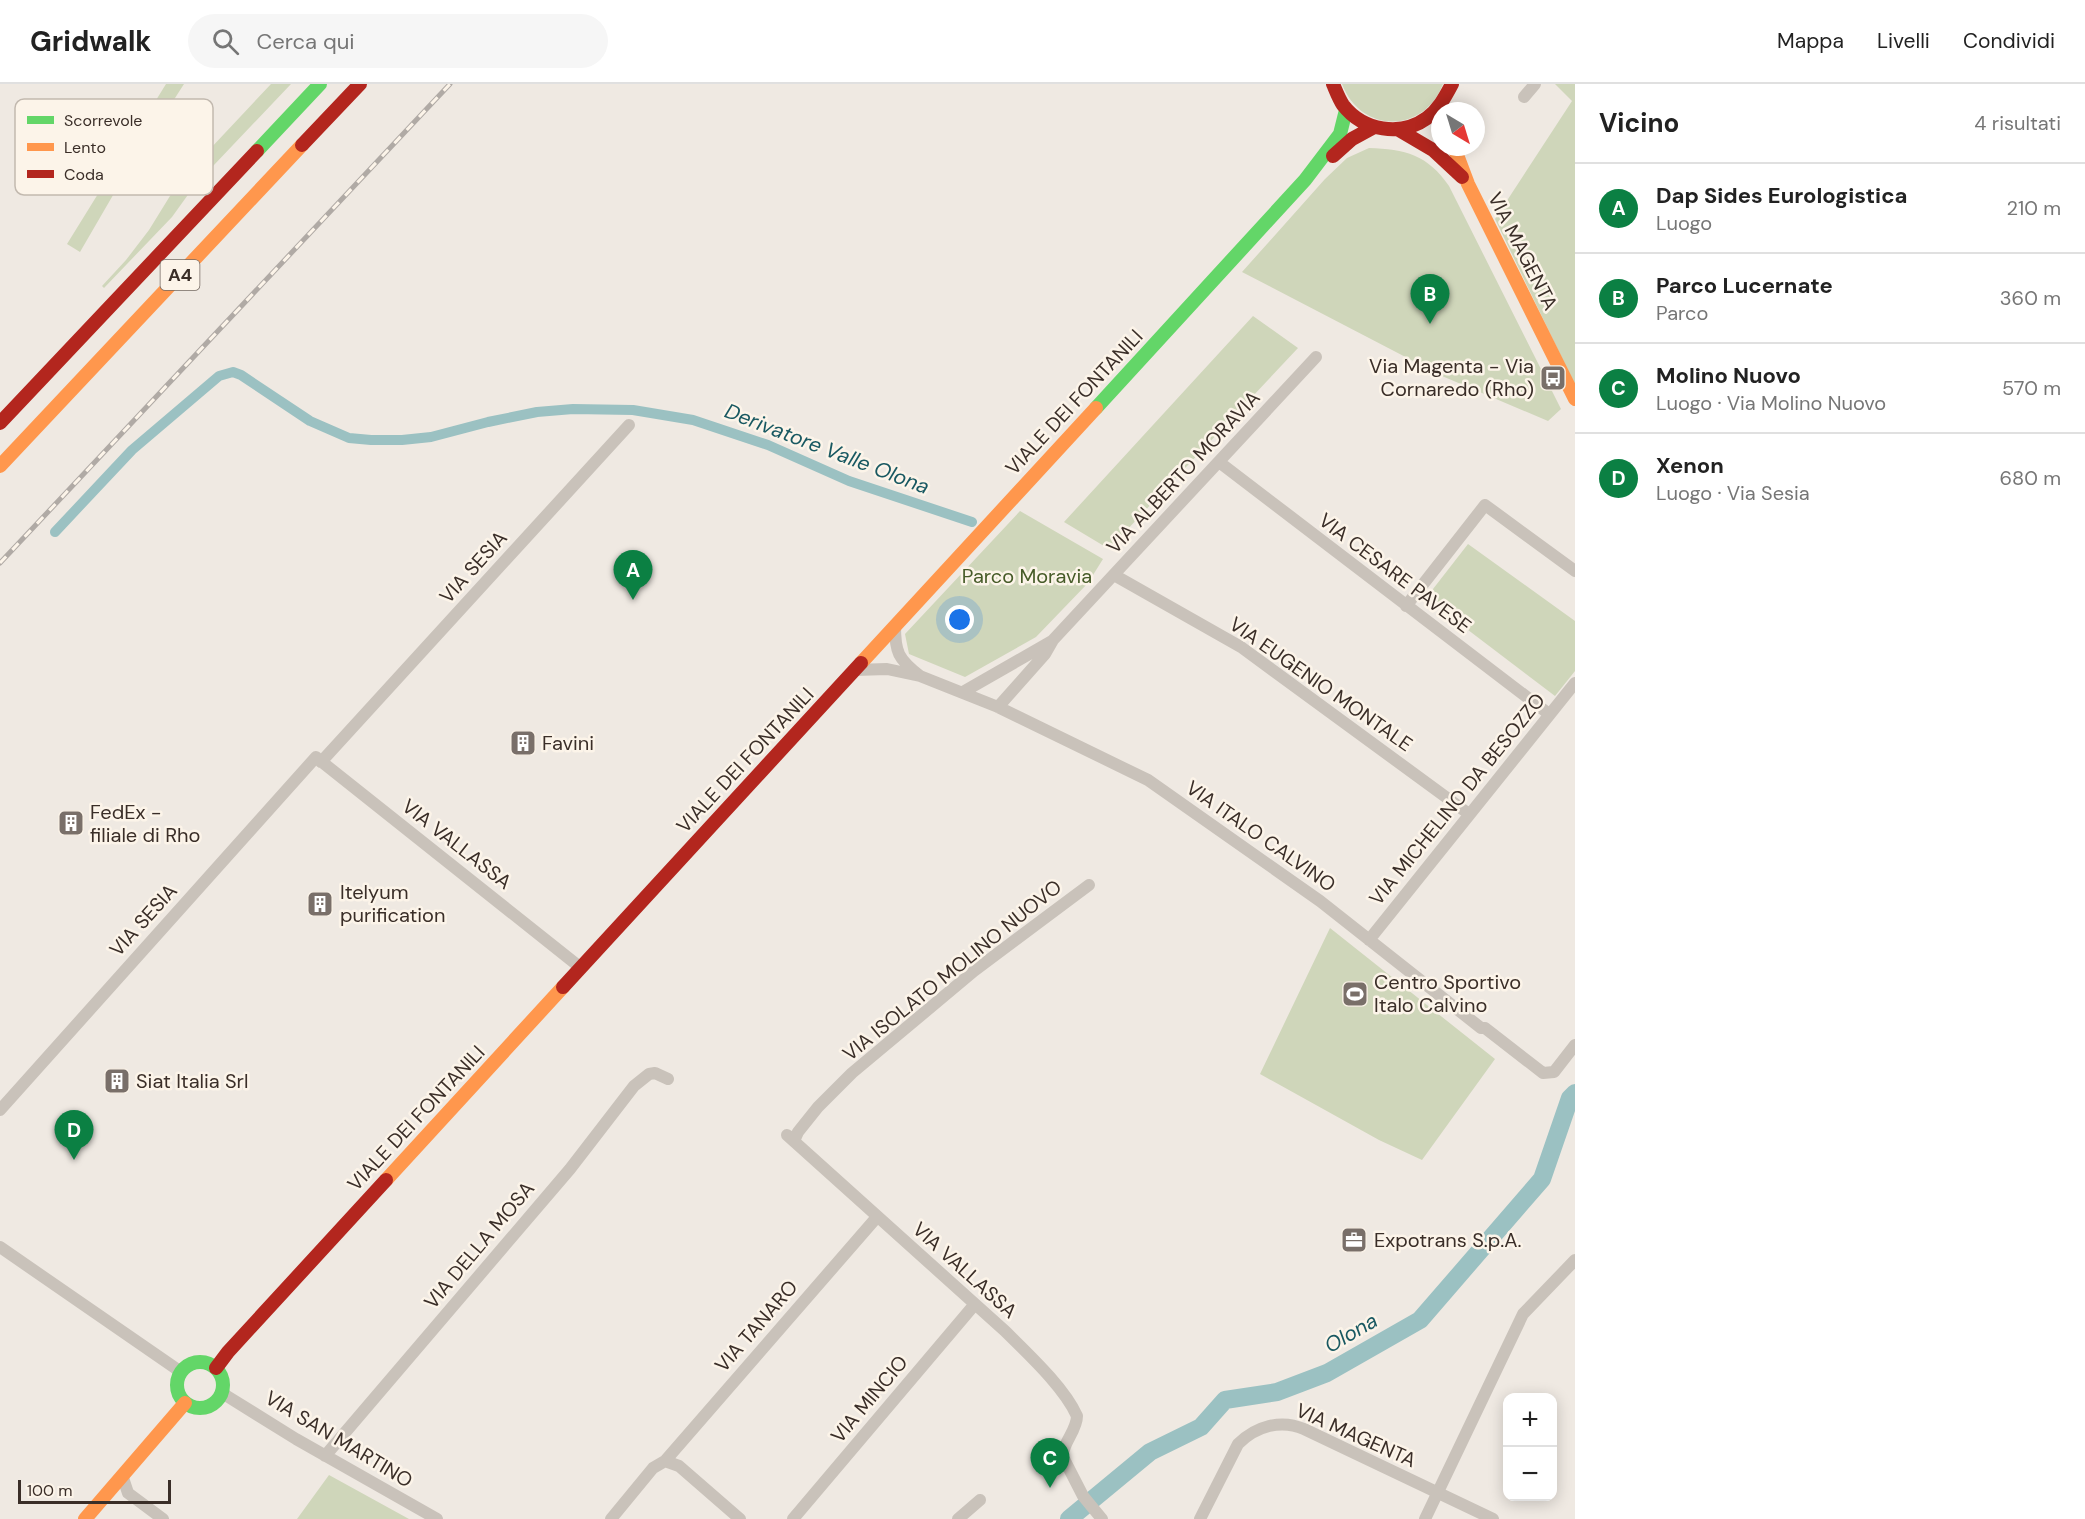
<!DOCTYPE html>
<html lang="it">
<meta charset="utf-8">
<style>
body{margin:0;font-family:"DM Sans",sans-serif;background:#f6f6f6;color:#222}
.controls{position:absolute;right:18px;bottom:18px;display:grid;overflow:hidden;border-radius:12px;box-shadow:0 3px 15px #0003}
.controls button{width:54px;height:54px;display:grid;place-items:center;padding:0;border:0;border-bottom:2px solid #e0e0e0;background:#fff;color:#222;font:30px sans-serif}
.compass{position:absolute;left:1431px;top:18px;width:54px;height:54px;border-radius:50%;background:#fff;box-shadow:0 3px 15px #0003;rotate:142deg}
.scale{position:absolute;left:18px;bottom:15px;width:153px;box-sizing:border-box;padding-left:6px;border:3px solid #3a2e28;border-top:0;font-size:16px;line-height:21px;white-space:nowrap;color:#3a2e28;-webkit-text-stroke:4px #fcf4e9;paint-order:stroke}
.you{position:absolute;left:960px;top:536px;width:21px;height:21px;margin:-15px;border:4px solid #fff;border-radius:50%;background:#1a73e8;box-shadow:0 0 0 9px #1a73e833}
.badge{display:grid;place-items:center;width:39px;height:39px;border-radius:50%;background:#0b8043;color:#fff;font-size:20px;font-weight:700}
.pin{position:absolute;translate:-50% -50px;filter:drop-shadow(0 2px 3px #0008)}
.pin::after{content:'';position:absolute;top:32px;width:21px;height:18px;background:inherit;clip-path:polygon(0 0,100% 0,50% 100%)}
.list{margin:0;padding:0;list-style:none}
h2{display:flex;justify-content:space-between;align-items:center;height:78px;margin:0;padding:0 24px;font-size:26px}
h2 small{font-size:20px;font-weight:400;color:#767676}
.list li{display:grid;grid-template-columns:39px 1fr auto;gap:18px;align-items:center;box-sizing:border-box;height:90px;padding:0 24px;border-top:2px solid #e0e0e0}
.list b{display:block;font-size:22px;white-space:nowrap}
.list p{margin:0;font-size:20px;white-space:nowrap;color:#767676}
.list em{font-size:20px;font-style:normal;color:#767676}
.icon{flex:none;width:33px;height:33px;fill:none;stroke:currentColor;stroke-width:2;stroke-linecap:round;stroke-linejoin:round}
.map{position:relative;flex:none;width:1575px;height:1435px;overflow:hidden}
header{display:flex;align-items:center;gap:36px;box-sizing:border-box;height:84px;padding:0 30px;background:#fff;border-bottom:2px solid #e0e0e0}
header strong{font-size:28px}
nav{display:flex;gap:33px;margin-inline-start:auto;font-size:21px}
.search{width:420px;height:54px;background:#f6f6f6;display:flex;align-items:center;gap:15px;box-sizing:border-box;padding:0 21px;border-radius:33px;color:#767676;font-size:22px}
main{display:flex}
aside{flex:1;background:#fff}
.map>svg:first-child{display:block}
</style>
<header>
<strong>Gridwalk</strong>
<div class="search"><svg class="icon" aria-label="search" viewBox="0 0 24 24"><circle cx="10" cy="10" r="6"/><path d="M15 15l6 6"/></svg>Cerca qui</div>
<nav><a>Mappa</a><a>Livelli</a><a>Condividi</a></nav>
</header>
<main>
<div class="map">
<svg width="1575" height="1435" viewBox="0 0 1575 1435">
<rect width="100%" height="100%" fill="#efe9e2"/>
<!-- green -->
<path fill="#cfd6ba" d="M 166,0 L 184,0 L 116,106 L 80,168 L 67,160 Z
M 271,0 L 291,0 L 195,101 L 172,133 L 104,204 L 102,202 L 126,176 L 149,146 L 178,99 Z
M 1342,0 L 1443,0 C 1424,50 1361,50 1342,0 Z
M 1555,0 L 1575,0 L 1575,301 L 1495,135 L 1572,17 Z
M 1369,64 C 1405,65 1428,71 1449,102 L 1561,325 L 1548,337 L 1442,292 L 1242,188 L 1325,95 L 1347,74 Z
M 1253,232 L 1298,264 L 1109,465 L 1064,438 Z
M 1020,427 L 1103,475 L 1088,499 L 1036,553 L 965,593 L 909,570 L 905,550 Z
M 1468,460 L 1575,537 L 1575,587 L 1555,612 L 1426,514 Z
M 1330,844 L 1495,975 L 1422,1076 L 1379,1056 L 1260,990 Z
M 329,1391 L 409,1435 L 297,1435 Z"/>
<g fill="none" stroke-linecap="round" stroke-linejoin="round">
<!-- canal -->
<path stroke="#9bc1c2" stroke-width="10" d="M 55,448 L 132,366 L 219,292 L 233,288 L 241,291 L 310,337 L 349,354 L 371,356 L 402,356 L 431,353 L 488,338 L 537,328 L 573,325 L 633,326 L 693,336 L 768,361 L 849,397 L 972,438"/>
<!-- river -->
<path stroke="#9bc1c2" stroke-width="18" d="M 1069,1435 L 1150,1368 L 1201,1343 L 1225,1316 L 1277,1308 L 1327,1289 L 1420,1236 L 1542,1095 L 1570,1014 L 1575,1009"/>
<!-- street -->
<path stroke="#c9c2ba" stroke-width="12" d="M 1524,13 L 1535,0
M 1219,378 L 1549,630
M 1114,491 L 1241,563 L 1469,730
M 1406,522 L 1485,421 L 1575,487
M 855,586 L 887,585 L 920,592 C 898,575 895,568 895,542
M 920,592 L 998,623 L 1148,696 L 1320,817 L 1481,944 L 1485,944 L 1543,989 L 1554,988 L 1575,961
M 963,608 L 1052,557
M 998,623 L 1045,570 L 1053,556 L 1316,273
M 317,674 L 581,884
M 321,678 L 629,341
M 1369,856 L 1575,599
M 0,1026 L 316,673
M 787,1051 L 1005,1247 C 1028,1270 1064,1303 1077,1332 C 1077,1347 1062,1359 1063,1373 L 1083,1412 L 1102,1435
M 794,1057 L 798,1048 L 818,1023 L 852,989 L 974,887 L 1089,801
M 0,1163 L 181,1288
M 222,1309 L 296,1355 L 437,1435
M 325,1372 L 570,1085 L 634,1002 L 649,990 L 655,989 L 668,995
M 665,1377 L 877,1133
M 122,1391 L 128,1409 L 163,1435
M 611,1435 L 653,1384 L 665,1377 L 679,1382 L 740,1435
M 793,1435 L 975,1220
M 958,1435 L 980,1416
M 1200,1435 L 1238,1360 C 1256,1342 1281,1335 1304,1345 L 1493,1435
M 1425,1435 L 1523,1230 L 1575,1176"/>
<!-- fast -->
<path stroke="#63d668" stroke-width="14" d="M 257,67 L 320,0
M 1096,324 L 1305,96 L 1340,50 L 1346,26
M177 1301a23 23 0 1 1 46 0a23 23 0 1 1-46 0Z"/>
<!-- slow -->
<path stroke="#ff974d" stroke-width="14" d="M 1454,63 L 1468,100 L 1575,315
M 0,382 L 302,61
M 861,579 L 1096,324
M 386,1096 L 563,903
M 85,1435 L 185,1319"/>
<!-- jam -->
<path stroke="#b3261e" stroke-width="14" d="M 1333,0 C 1336,7 1339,15 1343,21 C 1363,47 1401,53 1427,34 C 1439,25 1445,13 1452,0
M 1399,46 L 1433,66 L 1462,93
M 302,61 L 360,0
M 1333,72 L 1352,55 L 1374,43
M 0,339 L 257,67
M 563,903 L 861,579
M 216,1284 L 228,1268 L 386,1096"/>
<!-- rail casing -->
<g stroke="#b0aaa5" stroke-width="5">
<path id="rail" d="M 0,479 L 450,0"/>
</g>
<!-- rail -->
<use href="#rail" stroke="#fcf4e9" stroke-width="3" stroke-dasharray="9" stroke-linecap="butt"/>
</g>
<!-- icons -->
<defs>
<g id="bus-square" transform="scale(1.35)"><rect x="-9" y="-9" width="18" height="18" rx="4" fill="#796f69" stroke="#fcf4e9"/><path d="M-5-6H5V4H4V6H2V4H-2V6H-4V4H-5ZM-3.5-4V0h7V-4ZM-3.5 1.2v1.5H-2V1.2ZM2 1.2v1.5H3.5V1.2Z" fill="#fff"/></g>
<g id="building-square" transform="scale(1.35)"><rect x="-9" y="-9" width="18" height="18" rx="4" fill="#796f69" stroke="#fcf4e9"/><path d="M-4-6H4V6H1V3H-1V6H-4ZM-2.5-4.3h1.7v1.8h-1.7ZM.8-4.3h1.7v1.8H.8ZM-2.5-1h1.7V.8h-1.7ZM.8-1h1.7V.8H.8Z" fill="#fff"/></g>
<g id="stadium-square" transform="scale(1.35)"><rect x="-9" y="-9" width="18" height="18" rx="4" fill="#796f69" stroke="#fcf4e9"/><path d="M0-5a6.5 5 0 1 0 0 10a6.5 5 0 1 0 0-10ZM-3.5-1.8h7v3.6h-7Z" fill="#fff"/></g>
<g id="office-square" transform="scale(1.35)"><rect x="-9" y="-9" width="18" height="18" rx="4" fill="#796f69" stroke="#fcf4e9"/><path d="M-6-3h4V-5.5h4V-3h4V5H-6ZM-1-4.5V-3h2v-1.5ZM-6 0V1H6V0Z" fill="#fff"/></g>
</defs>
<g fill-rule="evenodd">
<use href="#bus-square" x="1553" y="294"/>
<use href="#building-square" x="523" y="659"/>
<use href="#building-square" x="71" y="739"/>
<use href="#building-square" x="320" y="820"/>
<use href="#stadium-square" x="1355" y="910"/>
<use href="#building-square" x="117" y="997"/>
<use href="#office-square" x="1354" y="1156"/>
</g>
<g text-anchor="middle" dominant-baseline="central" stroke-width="5" stroke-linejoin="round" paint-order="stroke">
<!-- shield labels -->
<rect fill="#fcf4e9" stroke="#746962" stroke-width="1.5" x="160.5" y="176" width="39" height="30" rx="4.5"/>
<g font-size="18" font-weight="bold" fill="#3a2e28">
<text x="180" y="191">A4</text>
</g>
<!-- street labels -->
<g font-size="20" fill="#3a2e28" stroke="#fcf4e9">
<text transform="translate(1523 167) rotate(63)">VIA MAGENTA</text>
<text transform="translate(1074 318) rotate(-47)">VIALE DEI FONTANILI</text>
<text transform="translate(1183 388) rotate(-47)">VIA ALBERTO MORAVIA</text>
<text transform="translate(473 483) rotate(-48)">VIA SESIA</text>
<text transform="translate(1395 489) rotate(37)">VIA CESARE PAVESE</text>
<text transform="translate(1321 600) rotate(35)">VIA EUGENIO MONTALE</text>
<text transform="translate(745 676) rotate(-47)">VIALE DEI FONTANILI</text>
<text transform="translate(1457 715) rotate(-51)">VIA MICHELINO DA BESOZZO</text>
<text transform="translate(1261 752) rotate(35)">VIA ITALO CALVINO</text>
<text transform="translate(457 760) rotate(38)">VIA VALLASSA</text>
<text transform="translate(143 836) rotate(-48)">VIA SESIA</text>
<text transform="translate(952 886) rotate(-39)">VIA ISOLATO MOLINO NUOVO</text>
<text transform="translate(416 1034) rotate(-47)">VIALE DEI FONTANILI</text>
<text transform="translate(479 1161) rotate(-50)">VIA DELLA MOSA</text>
<text transform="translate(965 1186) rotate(42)">VIA VALLASSA</text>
<text transform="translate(756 1242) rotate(-49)">VIA TANARO</text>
<text transform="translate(869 1315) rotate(-50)">VIA MINCIO</text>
<text transform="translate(1356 1351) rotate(24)">VIA MAGENTA</text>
<text transform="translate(339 1355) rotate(31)">VIA SAN MARTINO</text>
</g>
<!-- poi labels -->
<g font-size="20" fill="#3a2e28" stroke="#fcf4e9" text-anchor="start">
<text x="1534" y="282" text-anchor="end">Via Magenta - Via<tspan x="1534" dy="23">Cornaredo (Rho)</tspan></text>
<text x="542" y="659">Favini</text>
<text x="90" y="728">FedEx -<tspan x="90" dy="23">filiale di Rho</tspan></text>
<text x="340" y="808">Itelyum<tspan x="340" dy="23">purification</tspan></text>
<text x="1374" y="898">Centro Sportivo<tspan x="1374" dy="23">Italo Calvino</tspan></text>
<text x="136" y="997">Siat Italia Srl</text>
<text x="1374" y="1156">Expotrans S.p.A.</text>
</g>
<!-- park labels -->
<g font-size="20" fill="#465b28" stroke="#fcf4e9">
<text x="1027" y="492">Parco Moravia</text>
</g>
<!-- water labels -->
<g font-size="21" font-style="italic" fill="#185861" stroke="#fcf4e9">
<text transform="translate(827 365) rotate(21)">Derivatore Valle Olona</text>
<text transform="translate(1351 1249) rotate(-30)">Olona</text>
</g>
</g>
<!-- legend -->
<rect x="15" y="15" width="198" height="96" rx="9" fill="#fcf4e9" stroke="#c2b9af" stroke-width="1.5"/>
<rect x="27" y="32" width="27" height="8" fill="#63d668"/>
<rect x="27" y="59" width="27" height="8" fill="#ff974d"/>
<rect x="27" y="86" width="27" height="8" fill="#b3261e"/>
<g font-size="16" fill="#3a2e28">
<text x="64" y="42">Scorrevole</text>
<text x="64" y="69">Lento</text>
<text x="64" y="96">Coda</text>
</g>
</svg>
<div class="controls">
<button>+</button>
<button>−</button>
</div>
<svg class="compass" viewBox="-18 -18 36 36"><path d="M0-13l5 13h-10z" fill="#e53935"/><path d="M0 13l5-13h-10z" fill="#767676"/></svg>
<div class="scale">100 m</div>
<div class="you"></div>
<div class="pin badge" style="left:633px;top:516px">A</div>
<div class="pin badge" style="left:1430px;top:240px">B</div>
<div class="pin badge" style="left:1050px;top:1404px">C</div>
<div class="pin badge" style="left:74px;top:1076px">D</div>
</div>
<aside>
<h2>Vicino<small>4 risultati</small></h2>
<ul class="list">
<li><span class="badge">A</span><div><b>Dap Sides Eurologistica</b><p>Luogo</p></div><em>210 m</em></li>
<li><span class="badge">B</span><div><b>Parco Lucernate</b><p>Parco</p></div><em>360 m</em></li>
<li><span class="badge">C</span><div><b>Molino Nuovo</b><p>Luogo · Via Molino Nuovo</p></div><em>570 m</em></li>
<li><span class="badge">D</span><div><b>Xenon</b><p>Luogo · Via Sesia</p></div><em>680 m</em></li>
</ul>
</aside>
</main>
